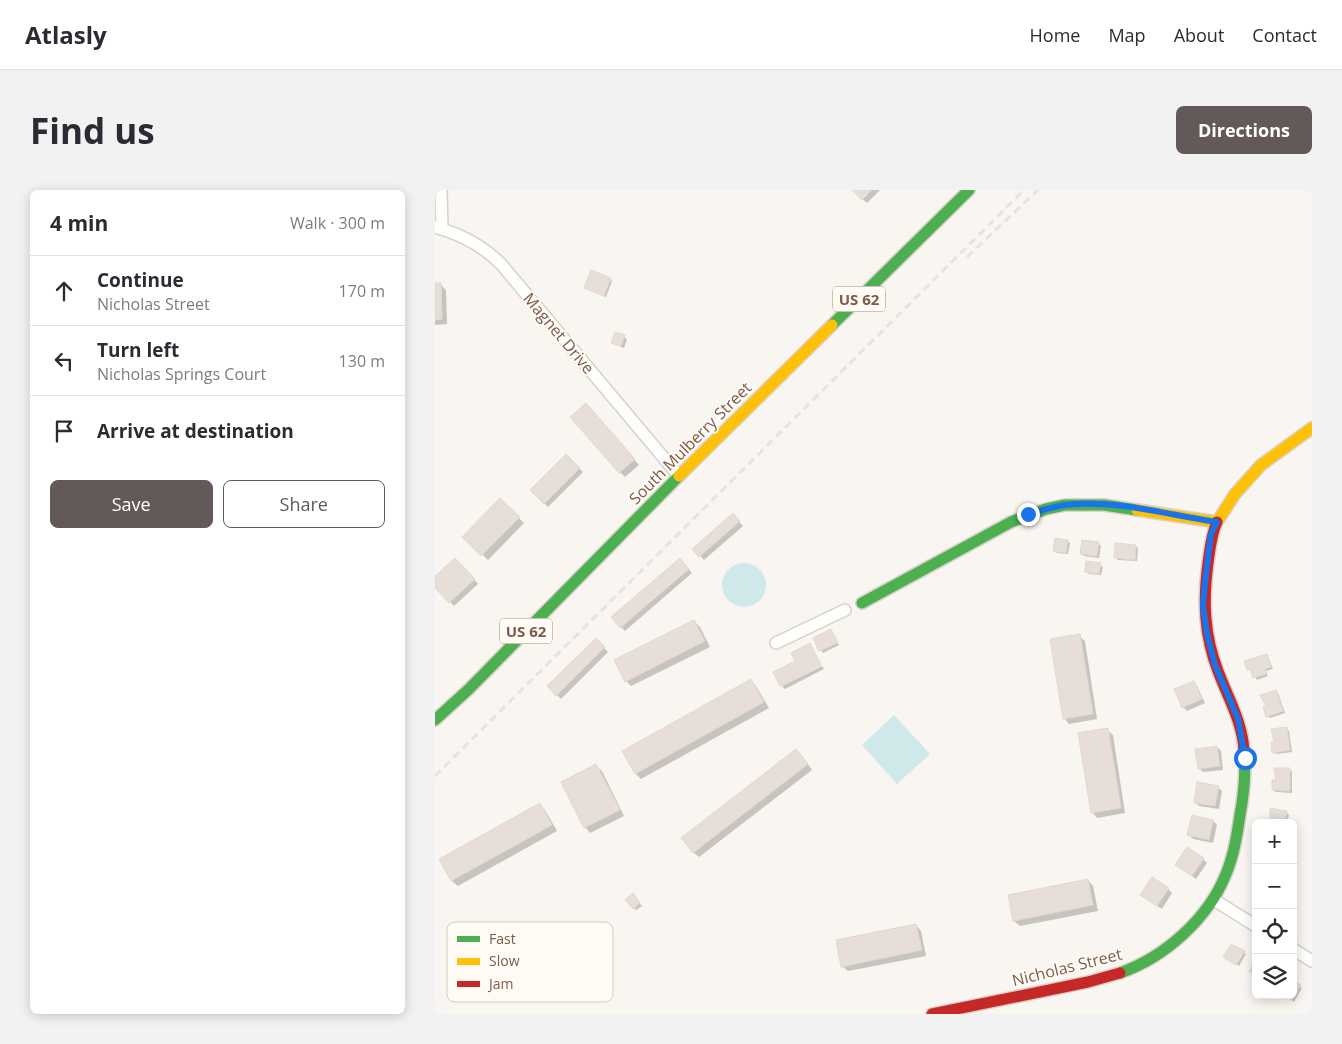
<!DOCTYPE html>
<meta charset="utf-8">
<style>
body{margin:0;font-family:"Open Sans",sans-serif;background:#f2f2f3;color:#2b2b33}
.controls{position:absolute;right:15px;bottom:15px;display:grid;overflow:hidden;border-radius:8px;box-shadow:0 2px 12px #0003}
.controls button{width:45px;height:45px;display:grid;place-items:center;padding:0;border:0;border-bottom:1px solid #e1e1e2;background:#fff;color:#2b2b33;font:25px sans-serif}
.stop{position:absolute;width:15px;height:15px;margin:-11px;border:4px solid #1a73e8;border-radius:50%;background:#fff}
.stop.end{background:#1a73e8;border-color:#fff;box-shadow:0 1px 5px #0008}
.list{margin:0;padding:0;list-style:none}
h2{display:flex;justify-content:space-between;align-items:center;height:65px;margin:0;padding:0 20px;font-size:21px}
h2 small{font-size:16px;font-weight:400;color:#7c7c81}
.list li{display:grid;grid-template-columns:32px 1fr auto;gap:15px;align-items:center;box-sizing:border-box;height:70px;padding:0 20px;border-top:1px solid #e1e1e2}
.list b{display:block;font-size:19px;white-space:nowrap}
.list p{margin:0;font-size:16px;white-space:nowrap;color:#7c7c81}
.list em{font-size:16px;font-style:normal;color:#7c7c81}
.actions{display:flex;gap:10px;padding:15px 20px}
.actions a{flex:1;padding:11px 0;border:1px solid #625958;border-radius:8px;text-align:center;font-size:18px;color:#625958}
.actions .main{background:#625958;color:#fff}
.icon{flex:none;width:28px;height:28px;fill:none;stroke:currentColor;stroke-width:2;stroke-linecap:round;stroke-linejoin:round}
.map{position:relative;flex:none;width:877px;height:824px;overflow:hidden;border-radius:8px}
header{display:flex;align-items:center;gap:30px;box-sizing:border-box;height:70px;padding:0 25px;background:#fff;border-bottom:1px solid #e1e1e2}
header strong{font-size:24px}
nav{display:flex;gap:28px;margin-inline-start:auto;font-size:18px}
.intro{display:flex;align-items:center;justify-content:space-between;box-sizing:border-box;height:120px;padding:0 30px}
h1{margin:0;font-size:35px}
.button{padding:12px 22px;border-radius:8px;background:#625958;color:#fff;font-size:18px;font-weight:700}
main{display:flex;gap:30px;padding:0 30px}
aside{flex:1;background:#fff;border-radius:8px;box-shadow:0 2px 12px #0003}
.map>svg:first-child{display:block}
</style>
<header>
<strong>Atlasly</strong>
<nav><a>Home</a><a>Map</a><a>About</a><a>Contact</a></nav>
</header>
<div class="intro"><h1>Find us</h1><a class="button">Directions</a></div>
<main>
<aside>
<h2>4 min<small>Walk · 300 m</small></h2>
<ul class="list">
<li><svg class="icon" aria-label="ahead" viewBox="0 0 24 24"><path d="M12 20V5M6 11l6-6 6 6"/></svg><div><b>Continue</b><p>Nicholas Street</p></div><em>170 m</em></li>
<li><svg class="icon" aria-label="left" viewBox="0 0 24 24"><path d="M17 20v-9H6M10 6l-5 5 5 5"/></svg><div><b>Turn left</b><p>Nicholas Springs Court</p></div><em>130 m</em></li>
<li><svg class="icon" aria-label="arrive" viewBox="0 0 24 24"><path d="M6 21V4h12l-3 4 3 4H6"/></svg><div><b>Arrive at destination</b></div></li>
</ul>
<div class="actions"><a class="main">Save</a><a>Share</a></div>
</aside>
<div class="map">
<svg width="877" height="824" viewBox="0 0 877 824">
<rect width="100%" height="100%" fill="#f9f5f0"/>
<!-- water -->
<path fill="#d0e8ea" d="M287 395a22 22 0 1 1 44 0a22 22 0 1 1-44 0Z
M 459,525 L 495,564 L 462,594 L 427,555 Z"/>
<!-- shadow -->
<path fill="#0003" d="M 418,0 L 445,0 L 432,13 Z
M 175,89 L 177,91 L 171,107 L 150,98 Z
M 5,94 L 11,100 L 12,134 L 0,135 L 0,95 Z
M 180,143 L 192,149 L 189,158 L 177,153 Z
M 157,220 L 204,275 L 190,287 L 185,282 Z
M 131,266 L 148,282 L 113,317 L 97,300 Z
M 65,309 L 89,333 L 53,370 L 29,347 Z
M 298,325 L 308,336 L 269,370 L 259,359 Z
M 632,351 L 635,353 L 633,364 L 622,363 L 619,360 Z
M 664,354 L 666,356 L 664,368 L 649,366 L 646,363 Z
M 700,356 L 703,358 L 702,371 L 683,370 L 680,367 Z
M 20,369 L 43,394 L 19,416 L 0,396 L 0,387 Z
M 249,374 L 257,383 L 190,441 L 186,437 Z
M 665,375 L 668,377 L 666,385 L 654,384 L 651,381 Z
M 259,431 L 265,437 L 275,457 L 196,496 L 191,491 Z
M 396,441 L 404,455 L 388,463 L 380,448 Z
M 644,446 L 650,451 L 662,529 L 634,534 L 629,528 Z
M 161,449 L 173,462 L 126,509 L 113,496 Z
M 832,465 L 838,479 L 831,481 L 833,486 L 822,490 L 817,481 L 813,479 Z
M 387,476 L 389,479 L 350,499 L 347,496 Z
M 316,491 L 321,496 L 334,518 L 206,589 L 201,584 Z
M 758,492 L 762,496 L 770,513 L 752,521 L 748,517 Z
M 840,501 L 843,503 L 850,523 L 835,528 L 832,526 L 833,517 Z
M 851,538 L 854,541 L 857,562 L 841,564 L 839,562 L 841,553 Z
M 672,540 L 678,545 L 690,623 L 662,628 L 657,622 Z
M 782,557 L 786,561 L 788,580 L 768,582 L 764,578 Z
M 367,566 L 377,580 L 264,667 L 258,662 Z
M 161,576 L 167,581 L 189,626 L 155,643 L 150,637 Z
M 855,580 L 857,582 L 857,603 L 841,602 L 838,600 L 842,592 Z
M 783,597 L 787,601 L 784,619 L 764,616 L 760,612 Z
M 105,614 L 110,620 L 122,641 L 23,696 L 17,691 L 5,669 Z
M 851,622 L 854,625 L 852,633 L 833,633 L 836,632 Z
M 778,631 L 782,635 L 778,653 L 758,649 L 754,645 Z
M 768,669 L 772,673 L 761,689 L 741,675 Z
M 653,690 L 658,696 L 663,721 L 585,736 L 579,731 Z
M 733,699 L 737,703 L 727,719 L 706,705 Z
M 197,705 L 207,716 L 201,720 L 192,710 Z
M 481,735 L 486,741 L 491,766 L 413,781 L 407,776 Z
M 809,762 L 811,764 L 804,776 L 792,769 Z
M 865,796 L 867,798 L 859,812 L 849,805 L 858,805 Z"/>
<!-- building -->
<path fill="#e6ded7" stroke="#e2d8d2" d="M 417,0 L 437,0 L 427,10 Z
M 156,80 L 176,88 L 169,106 L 149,98 Z
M 0,93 L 6,93 L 7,129 L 0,130 Z
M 180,142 L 190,145 L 186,156 L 176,153 Z
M 151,213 L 200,269 L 184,283 L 135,227 Z
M 131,264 L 145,278 L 109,314 L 95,300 Z
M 65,308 L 85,327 L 46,366 L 27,347 Z
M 298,323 L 305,331 L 264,367 L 257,359 Z
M 620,348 L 633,350 L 631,363 L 618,361 Z
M 647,350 L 664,352 L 662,366 L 645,364 Z
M 680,353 L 701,355 L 700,370 L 679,368 Z
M 20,368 L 40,389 L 14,413 L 0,398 L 0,386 Z
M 245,368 L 254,379 L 185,438 L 176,427 Z
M 651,371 L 666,373 L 664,384 L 650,382 Z
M 259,430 L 270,451 L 190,492 L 179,470 Z
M 396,439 L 403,453 L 384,461 L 378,448 Z
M 645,444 L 658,524 L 628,529 L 615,449 Z
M 161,448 L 170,457 L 121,506 L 112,496 Z
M 375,453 L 386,475 L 345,496 L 338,482 L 360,471 L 356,463 Z
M 832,464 L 836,477 L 830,479 L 831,484 L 818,488 L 815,479 L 812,480 L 809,471 Z
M 316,489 L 329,512 L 200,584 L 187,561 Z
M 759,491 L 767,509 L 747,518 L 739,499 Z
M 841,500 L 848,521 L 831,527 L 828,517 L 831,516 L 825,505 Z
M 852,537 L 855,560 L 837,563 L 836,552 L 839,552 L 836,539 Z
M 673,538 L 686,618 L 656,623 L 643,543 Z
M 782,556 L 785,576 L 763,579 L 760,559 Z
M 361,559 L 373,574 L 258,663 L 246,648 Z
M 161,574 L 185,620 L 149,638 L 126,592 Z
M 839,578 L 855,578 L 855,601 L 837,600 L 837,590 L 841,590 Z
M 762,592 L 784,596 L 780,616 L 759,613 Z
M 105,613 L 117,635 L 16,691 L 4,669 Z
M 835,618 L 852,621 L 850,633 L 831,633 L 832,630 L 835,631 Z
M 757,625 L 778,630 L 774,650 L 752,645 Z
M 752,657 L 769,668 L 757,686 L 740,675 Z
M 717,687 L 734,698 L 722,716 L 705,705 Z
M 653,689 L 658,715 L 578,731 L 573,705 Z
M 198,703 L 205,713 L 198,719 L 190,710 Z
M 481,734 L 487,760 L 406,777 L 401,750 Z
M 796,754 L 810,761 L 801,775 L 788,767 Z
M 821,770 L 821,785 L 814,781 Z
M 858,790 L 866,795 L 856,810 L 848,805 L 858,805 Z"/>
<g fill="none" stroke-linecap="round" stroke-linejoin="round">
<!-- street casing -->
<g stroke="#d7d1cb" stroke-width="14">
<path id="street" d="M 6,0 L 7,39
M 0,37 C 26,44 47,55 66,74 L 244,286
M 341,453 L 410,420
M 779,710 L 821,736
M 858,759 L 877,771"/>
</g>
<!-- fast casing -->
<g stroke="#d9d2cb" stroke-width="14">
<path id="fast" d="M 397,135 L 534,0
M 427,413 L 576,332 L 611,319 L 630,315 L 669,315 L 702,320
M 0,530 L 34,499 L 244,286
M 685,783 C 730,767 773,729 791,684 C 799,665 802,645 805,625 C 809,604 811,582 809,560"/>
</g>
<!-- slow casing -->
<g stroke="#d9d2cb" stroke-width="14">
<path id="slow" d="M 244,286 L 397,135
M 702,320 L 782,332 L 800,304 L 826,275 L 877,238"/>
</g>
<!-- jam casing -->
<g stroke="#d9d2cb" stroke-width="14">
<path id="jam" d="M 782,332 C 776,345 775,359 773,373 C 768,411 769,445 783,481 C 793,508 807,531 809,560
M 497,824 L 653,792 L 685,783"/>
</g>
<!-- street -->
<use href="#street" stroke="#fefefd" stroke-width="11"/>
<!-- fast -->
<use href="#fast" stroke="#4caf50" stroke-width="11"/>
<!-- slow -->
<use href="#slow" stroke="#ffc107" stroke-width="11"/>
<!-- jam -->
<use href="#jam" stroke="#c62828" stroke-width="11"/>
<!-- rail -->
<path stroke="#e6e3e7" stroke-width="3" stroke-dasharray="8 5" stroke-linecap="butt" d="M 532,67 L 603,0
M 0,586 L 589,0"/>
</g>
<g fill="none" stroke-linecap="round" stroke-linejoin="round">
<!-- route -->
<path stroke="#1a73e8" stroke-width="6" d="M 593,324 C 605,321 617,317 630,315 C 680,309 732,325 782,332 L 776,344 L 770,392 L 768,416 L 772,444 L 780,475 L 803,529 L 810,568"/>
</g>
<g text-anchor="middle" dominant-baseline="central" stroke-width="4" stroke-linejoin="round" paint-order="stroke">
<!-- shield labels -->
<g fill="#fffaf3" stroke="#a28b7f" stroke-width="1">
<rect x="398" y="96.5" width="52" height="25" rx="4"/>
<rect x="65" y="428.5" width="52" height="25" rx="4"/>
</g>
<g font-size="15" font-weight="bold" fill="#7a5c4d">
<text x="424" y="109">US 62</text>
<text x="91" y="441">US 62</text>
</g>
<!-- street labels -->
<g font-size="16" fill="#7a5c4d" stroke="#fffaf3">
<text transform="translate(124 143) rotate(50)">Magnet Drive</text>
<text transform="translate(255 253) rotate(-45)">South Mulberry Street</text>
<text transform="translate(632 777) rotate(-14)">Nicholas Street</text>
</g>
</g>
<!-- legend -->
<rect x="12" y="732" width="166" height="80" rx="8" fill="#fffaf3" stroke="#d7cbc1" stroke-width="1"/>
<rect x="22" y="746" width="23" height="6" fill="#4caf50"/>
<rect x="22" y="768" width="23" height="7" fill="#ffc107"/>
<rect x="22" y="791" width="23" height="6" fill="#c62828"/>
<g font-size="14" fill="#7a5c4d">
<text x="54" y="754">Fast</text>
<text x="54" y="776">Slow</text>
<text x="54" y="799">Jam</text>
</g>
</svg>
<div class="controls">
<button>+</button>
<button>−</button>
<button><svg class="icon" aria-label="locate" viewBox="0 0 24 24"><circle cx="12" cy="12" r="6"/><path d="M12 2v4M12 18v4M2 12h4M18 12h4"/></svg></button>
<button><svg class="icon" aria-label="layers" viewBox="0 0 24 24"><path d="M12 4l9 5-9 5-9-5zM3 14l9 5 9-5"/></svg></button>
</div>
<div class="stop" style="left:810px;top:568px"></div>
<div class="stop end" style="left:593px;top:324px"></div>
</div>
</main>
